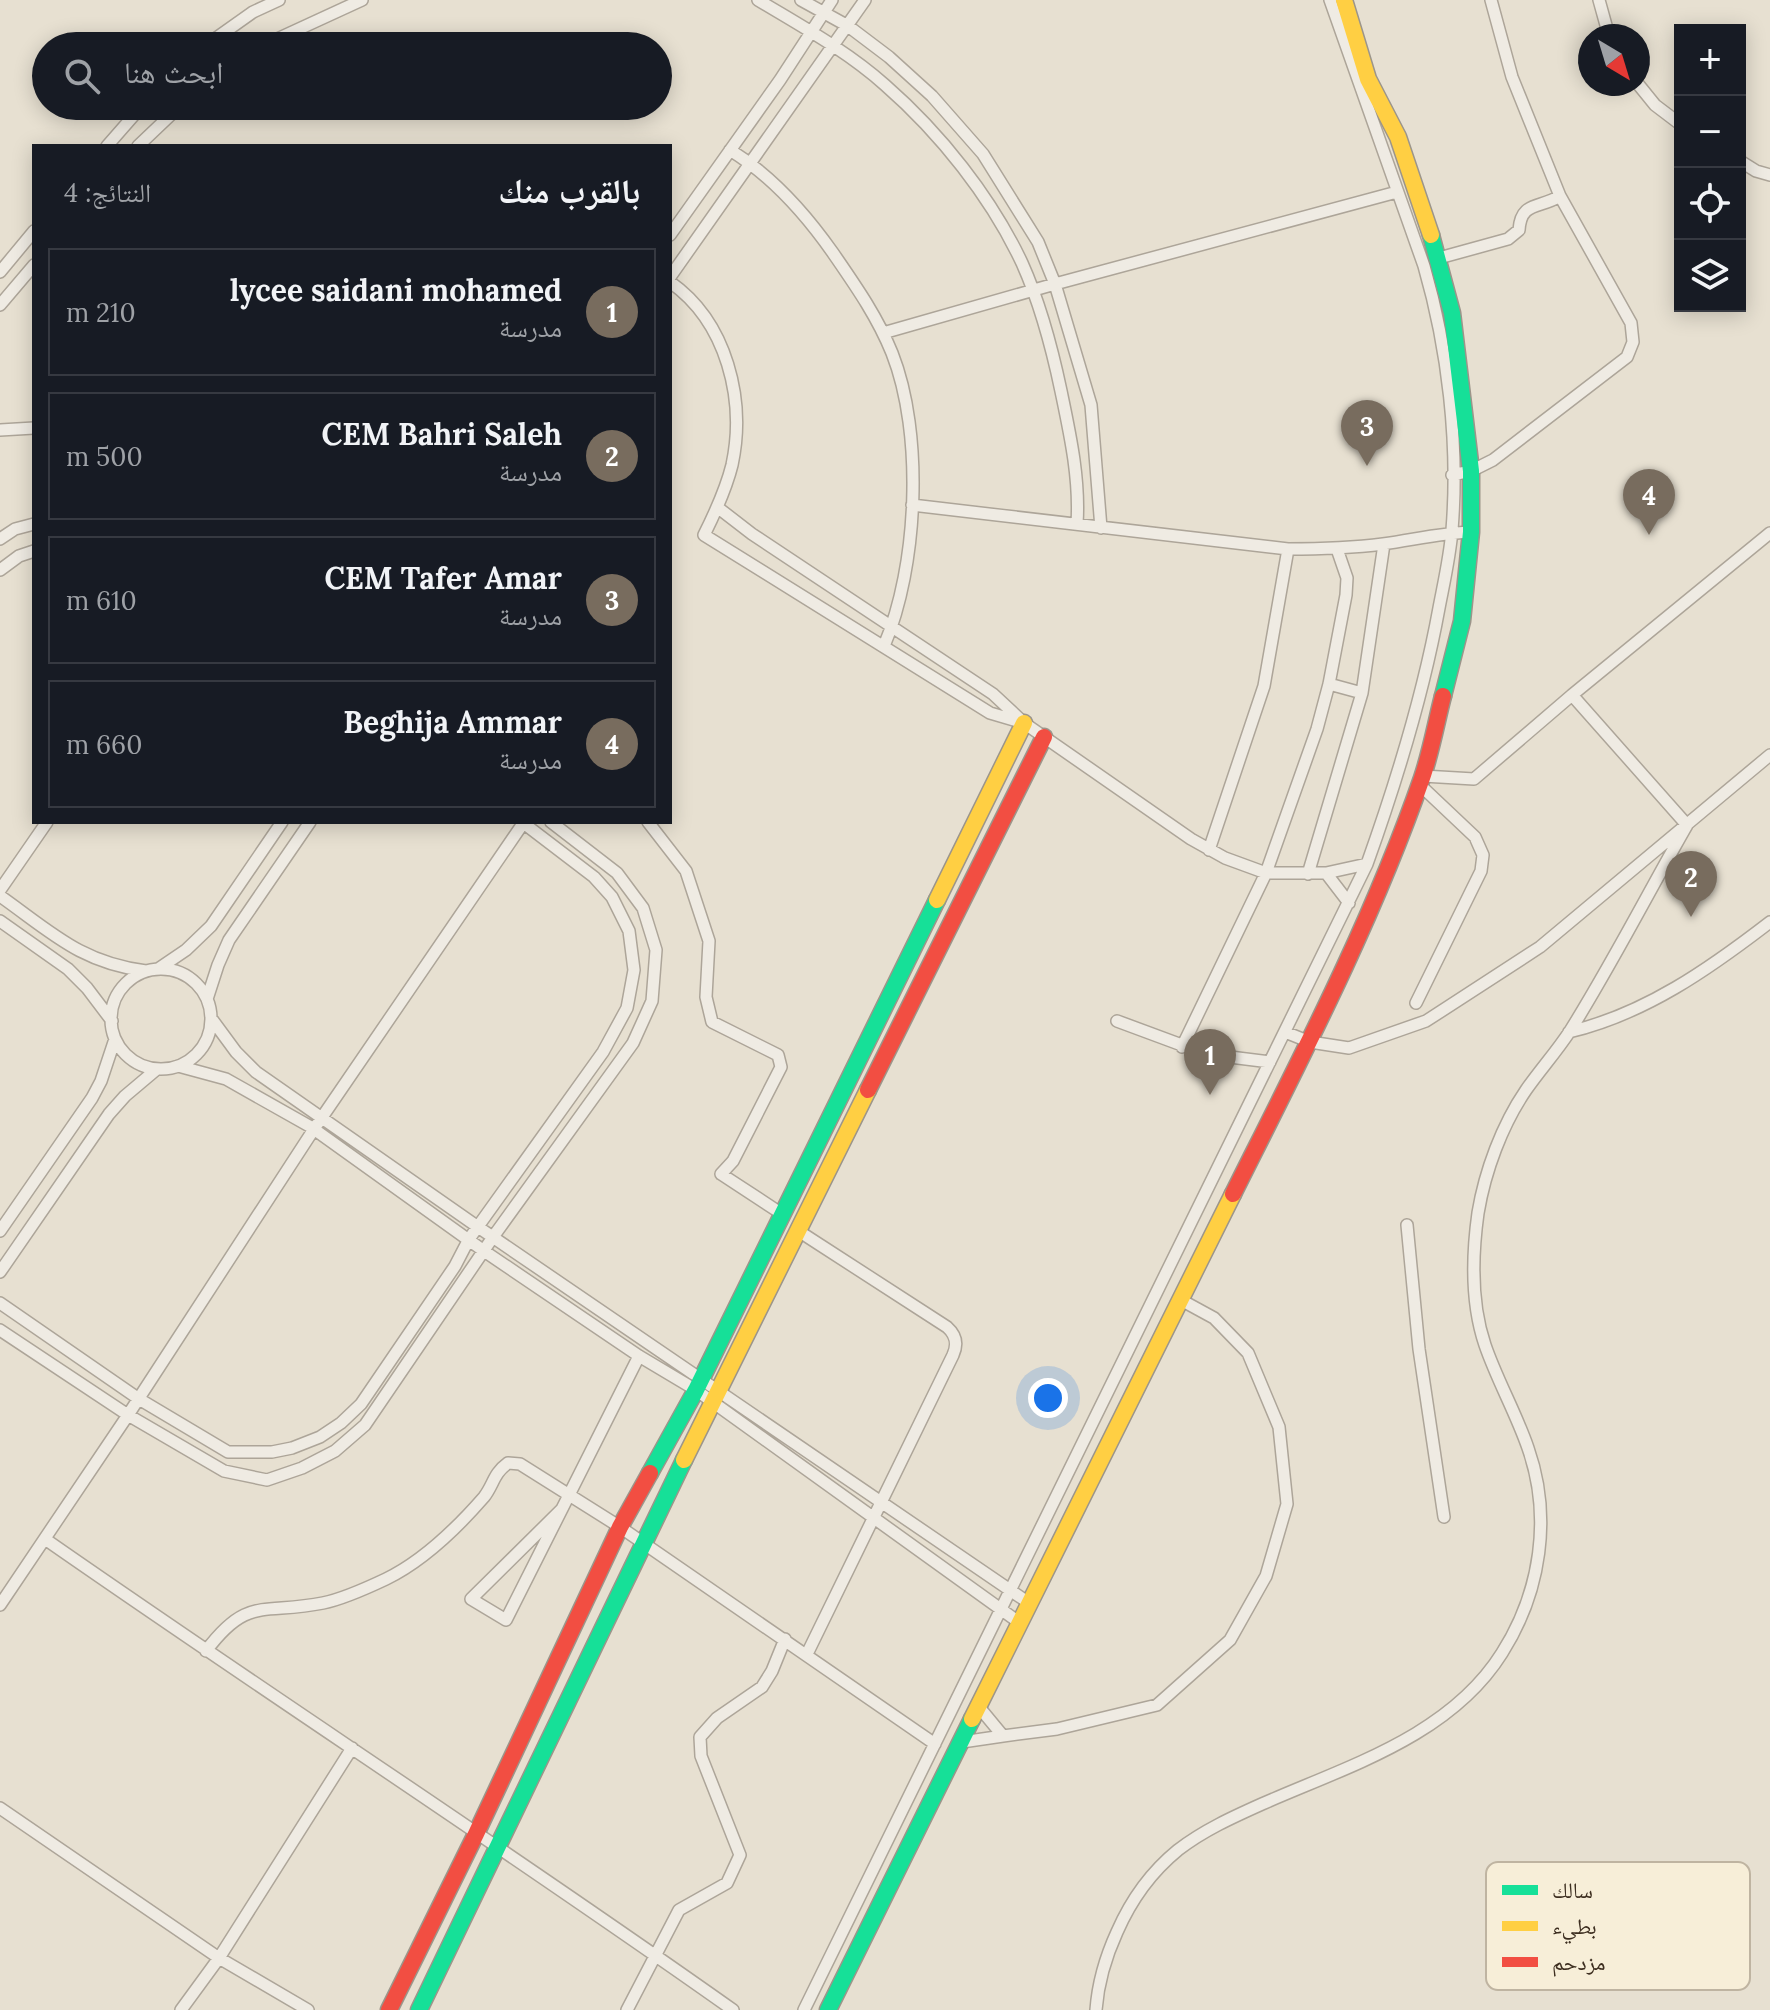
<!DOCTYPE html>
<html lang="ar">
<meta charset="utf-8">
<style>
body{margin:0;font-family:Lora,"Noto Naskh Arabic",serif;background:#20242c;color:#f1f3f6;direction:rtl}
.controls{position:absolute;right:24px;top:24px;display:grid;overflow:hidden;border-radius:0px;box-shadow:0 4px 20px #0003}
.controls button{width:72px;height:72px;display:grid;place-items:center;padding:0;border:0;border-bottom:2px solid #363941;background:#171b24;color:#f1f3f6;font:40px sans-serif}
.compass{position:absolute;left:1578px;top:24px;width:72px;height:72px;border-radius:50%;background:#171b24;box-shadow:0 4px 20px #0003;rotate:142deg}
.you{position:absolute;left:1048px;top:1398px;width:28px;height:28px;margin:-20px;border:6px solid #fff;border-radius:50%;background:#1a73e8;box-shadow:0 0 0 12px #1a73e833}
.badge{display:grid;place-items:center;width:52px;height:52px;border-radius:50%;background:#786c5e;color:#fff;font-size:26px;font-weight:700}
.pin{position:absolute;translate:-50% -66px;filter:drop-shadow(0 2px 4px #0008)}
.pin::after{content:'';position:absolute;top:42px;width:28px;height:24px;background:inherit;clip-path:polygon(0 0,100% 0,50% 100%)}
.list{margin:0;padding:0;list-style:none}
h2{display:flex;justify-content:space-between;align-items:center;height:104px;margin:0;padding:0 32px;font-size:34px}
h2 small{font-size:26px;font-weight:400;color:#9ea1a6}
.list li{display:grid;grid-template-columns:52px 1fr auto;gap:24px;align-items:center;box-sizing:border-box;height:128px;margin:0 16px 16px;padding:0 16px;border:2px solid #363941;border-radius:0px}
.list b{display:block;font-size:30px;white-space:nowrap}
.list p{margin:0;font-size:26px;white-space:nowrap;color:#9ea1a6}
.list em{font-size:26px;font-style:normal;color:#9ea1a6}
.icon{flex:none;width:44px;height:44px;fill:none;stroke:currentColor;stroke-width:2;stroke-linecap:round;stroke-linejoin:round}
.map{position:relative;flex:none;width:1770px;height:2010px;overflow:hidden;direction:ltr}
.search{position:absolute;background:#171b24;box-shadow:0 4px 20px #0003;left:32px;top:32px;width:640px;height:88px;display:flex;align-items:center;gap:20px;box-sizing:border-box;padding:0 28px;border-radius:44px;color:#9ea1a6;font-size:30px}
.panel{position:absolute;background:#171b24;box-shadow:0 4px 20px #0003;left:32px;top:144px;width:640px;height:680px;border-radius:0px;direction:rtl}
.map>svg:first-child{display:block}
</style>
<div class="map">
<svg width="1770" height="2010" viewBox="0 0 1770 2010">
<rect width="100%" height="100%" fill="#e7e0d1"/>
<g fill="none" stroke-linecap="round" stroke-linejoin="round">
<!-- street casing -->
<g stroke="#ada599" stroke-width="14">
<path id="street" d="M 758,0 C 801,26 847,51 885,85 C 940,133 991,197 1022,263 C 1040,303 1052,348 1061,391 C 1070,434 1080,479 1077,524
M 801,0 L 848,26 L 889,57 L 932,96 L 983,154 L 1038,242 L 1055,284 L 1091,405 L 1101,528
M 1599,0 L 1609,36
M 205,46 L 253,12 L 279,0
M 262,46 L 362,0
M 1638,84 L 1655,105 L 1680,124
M 107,146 L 142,106
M 138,146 L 180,106
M 730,150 C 772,176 805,213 833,253 C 855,285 877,316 892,353 C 924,434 918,566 884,646
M 1740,161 L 1756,171 L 1770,175
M 670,235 L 780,80 L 832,0
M 1439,258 L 1508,239 L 1519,230 C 1521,201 1539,209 1560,196 L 1512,77 L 1491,0
M 0,272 L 34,231
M 670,277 L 865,0
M 670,282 C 727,322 746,400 732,465 C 726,489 715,513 704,535 L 990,713 L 1024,723 L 993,694 L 752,534 L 717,507
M 0,305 L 34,265
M 883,333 L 1055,284 L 1397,192
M 0,430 L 34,428
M 1452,475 L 1471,471 L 1493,460 L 1627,357 L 1633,342 L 1631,323 L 1560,196
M 912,505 L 1288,549 C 1320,549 1351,548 1383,544 C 1413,540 1440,533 1471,532
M 0,539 L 15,529 L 34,524
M 0,570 L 19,556 L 34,551
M 1329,684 L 1362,693
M 1024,723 L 1191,839 L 1225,858 L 1266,873 L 1326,873
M 1423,776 L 1474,779 L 1572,695 L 1770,533
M 648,822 L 686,871 L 709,941 L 706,997 L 712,1022 L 778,1055 L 781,1067 L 733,1161 L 721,1174 L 782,1214
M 1209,850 L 1264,686 L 1288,549
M 1308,874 L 1362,693 L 1384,544
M 0,890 L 47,822
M 0,896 C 51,932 81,963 146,971
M 1349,903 L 1326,873 L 1367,864
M 0,921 L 68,969 L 87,988 L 112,1021
M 158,969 L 186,950 L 211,926 L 282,822
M111 1019a50 50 0 1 1 100 0a50 50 0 1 1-100 0Z
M 207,999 L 218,965 L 229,940 L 310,822
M 1416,1003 L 1481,871 L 1483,855 L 1475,837 L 1420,785
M 211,1018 L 236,1052 L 256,1072 L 478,1227 L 1029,1603
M 1117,1021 L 1206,1054 L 1270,1062
M 1285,1032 L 1310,1042 L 1349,1048 L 1426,1021 L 1540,947 L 1770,755
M 1569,1032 C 1645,1014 1709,969 1770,922
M 1182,1047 L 1266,873 L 1317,729 L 1329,684 L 1346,595 L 1347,578 L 1337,549
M 178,1066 L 226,1079 L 311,1127 L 484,1251 L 639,1356 L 696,1390 L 1020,1623
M 1407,1225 L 1419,1349 L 1444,1517
M 797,1230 L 947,1327 C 956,1335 958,1344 953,1355 L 807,1654
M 0,1231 L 92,1098 L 101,1081 L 115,1039
M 0,1272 L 109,1114 L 125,1096 L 157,1069
M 0,1303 L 139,1399 L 228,1452 L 272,1452 L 292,1448 L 320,1437 L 341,1423 L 361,1404 L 455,1266 L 469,1239 L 603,1052 L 627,1008 L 634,970 L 629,931 L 612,897 L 594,877 L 522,822
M 0,1330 L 128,1415 L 224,1471 L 267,1480 L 302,1468 L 335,1451 L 365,1425 L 493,1237 L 633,1043 L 652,1001 L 656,950 L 643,908 L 617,873 L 551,822
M 562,1509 L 471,1599 L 506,1620 L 639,1356
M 45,1539 C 273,1698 506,1849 733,2010
M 0,1605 L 128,1415 L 314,1129 L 524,822
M 206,1651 C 248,1595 264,1615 323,1603 C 343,1599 367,1588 386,1579 C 423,1561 457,1528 484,1497 C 494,1484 493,1474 508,1463 L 520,1464 L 620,1527 L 935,1744
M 1003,1736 L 1057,1729 L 1157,1705 L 1230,1640 L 1266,1576 L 1287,1504 L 1279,1427 L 1248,1353 L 1214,1318 L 1181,1300
M 962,1742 L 1003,1736 L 979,1707
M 0,1808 L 219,1958 L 308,2010
M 181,2010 L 219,1958 L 352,1748
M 627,2010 L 679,1910 L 727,1883 L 740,1855 L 701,1756 L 700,1737 L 717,1718 L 762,1687 L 772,1671 L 785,1639
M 804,2010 L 1367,864 C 1397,780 1423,696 1439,608 C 1444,582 1450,556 1452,530 C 1459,443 1448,349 1424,266 L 1330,0
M 1096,2010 C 1098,1983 1106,1956 1117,1932 C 1131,1900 1151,1872 1178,1850 C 1204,1830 1233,1817 1262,1804 C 1348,1766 1450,1736 1502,1653 C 1541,1592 1552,1516 1528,1448 C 1516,1413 1497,1380 1485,1345 C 1471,1304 1472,1256 1478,1213 C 1485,1171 1502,1125 1526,1090 C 1540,1070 1557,1051 1570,1031 C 1612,964 1648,893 1687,825 L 1572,695"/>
</g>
<!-- fast casing -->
<g stroke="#9c958a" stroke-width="19">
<path id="fast" d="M 1431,235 L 1452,313 L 1471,471 L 1471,532 L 1462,621 L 1443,696
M 650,1473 L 696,1390 L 937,900
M 419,2010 L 684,1460
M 828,2010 L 972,1719"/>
</g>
<!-- slow casing -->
<g stroke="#9c958a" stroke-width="19">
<path id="slow" d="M 1344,0 L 1368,79 L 1398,137 L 1431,235
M 937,900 L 1024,723
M 684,1460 L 868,1090
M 972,1719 L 1233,1194"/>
</g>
<!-- jam casing -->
<g stroke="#9c958a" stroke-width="19">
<path id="jam" d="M 868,1090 L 1044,737
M 1233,1194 C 1301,1058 1372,922 1422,778 C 1431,752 1436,723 1443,696
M 389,2010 L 476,1834 L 620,1527 L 650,1473"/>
</g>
<!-- street -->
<use href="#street" stroke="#efebe3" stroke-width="11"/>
<!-- fast -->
<use href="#fast" stroke="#16e098" stroke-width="16"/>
<!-- slow -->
<use href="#slow" stroke="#ffcf43" stroke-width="16"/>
<!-- jam -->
<use href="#jam" stroke="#f24e42" stroke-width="16"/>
</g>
<!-- legend -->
<rect x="1486" y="1862" width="264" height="128" rx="12" fill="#f7eed8" stroke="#bfb4a1" stroke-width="2"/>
<rect x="1502" y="1885" width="36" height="10" fill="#16e098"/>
<rect x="1502" y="1921" width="36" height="10" fill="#ffcf43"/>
<rect x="1502" y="1957" width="36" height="10" fill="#f24e42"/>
<g font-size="22" fill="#3d2e20">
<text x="1552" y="1898">سالك</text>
<text x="1552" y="1934">بطيء</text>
<text x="1552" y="1970">مزدحم</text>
</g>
</svg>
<div class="controls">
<button>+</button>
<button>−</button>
<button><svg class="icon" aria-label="locate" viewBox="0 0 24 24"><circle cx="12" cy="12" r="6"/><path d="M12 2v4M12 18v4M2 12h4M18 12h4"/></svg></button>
<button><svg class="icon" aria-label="layers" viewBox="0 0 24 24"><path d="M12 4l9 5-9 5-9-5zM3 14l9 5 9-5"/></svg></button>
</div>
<svg class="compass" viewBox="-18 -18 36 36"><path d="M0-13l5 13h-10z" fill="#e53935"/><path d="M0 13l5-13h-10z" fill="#9ea1a6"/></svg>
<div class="you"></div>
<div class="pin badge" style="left:1210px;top:1095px">1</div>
<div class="pin badge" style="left:1691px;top:917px">2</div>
<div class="pin badge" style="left:1367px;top:466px">3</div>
<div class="pin badge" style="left:1649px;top:535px">4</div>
<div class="search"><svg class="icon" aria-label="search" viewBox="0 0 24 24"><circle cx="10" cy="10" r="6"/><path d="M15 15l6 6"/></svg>ابحث هنا</div>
<section class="panel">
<h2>بالقرب منك<small>النتائج: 4</small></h2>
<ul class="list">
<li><span class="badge">1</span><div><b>lycee saidani mohamed</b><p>مدرسة</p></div><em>210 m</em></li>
<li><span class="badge">2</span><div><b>CEM Bahri Saleh</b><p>مدرسة</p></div><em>500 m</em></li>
<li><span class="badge">3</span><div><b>CEM Tafer Amar</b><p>مدرسة</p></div><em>610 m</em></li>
<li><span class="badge">4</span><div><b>Beghija Ammar</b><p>مدرسة</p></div><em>660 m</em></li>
</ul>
</section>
</div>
